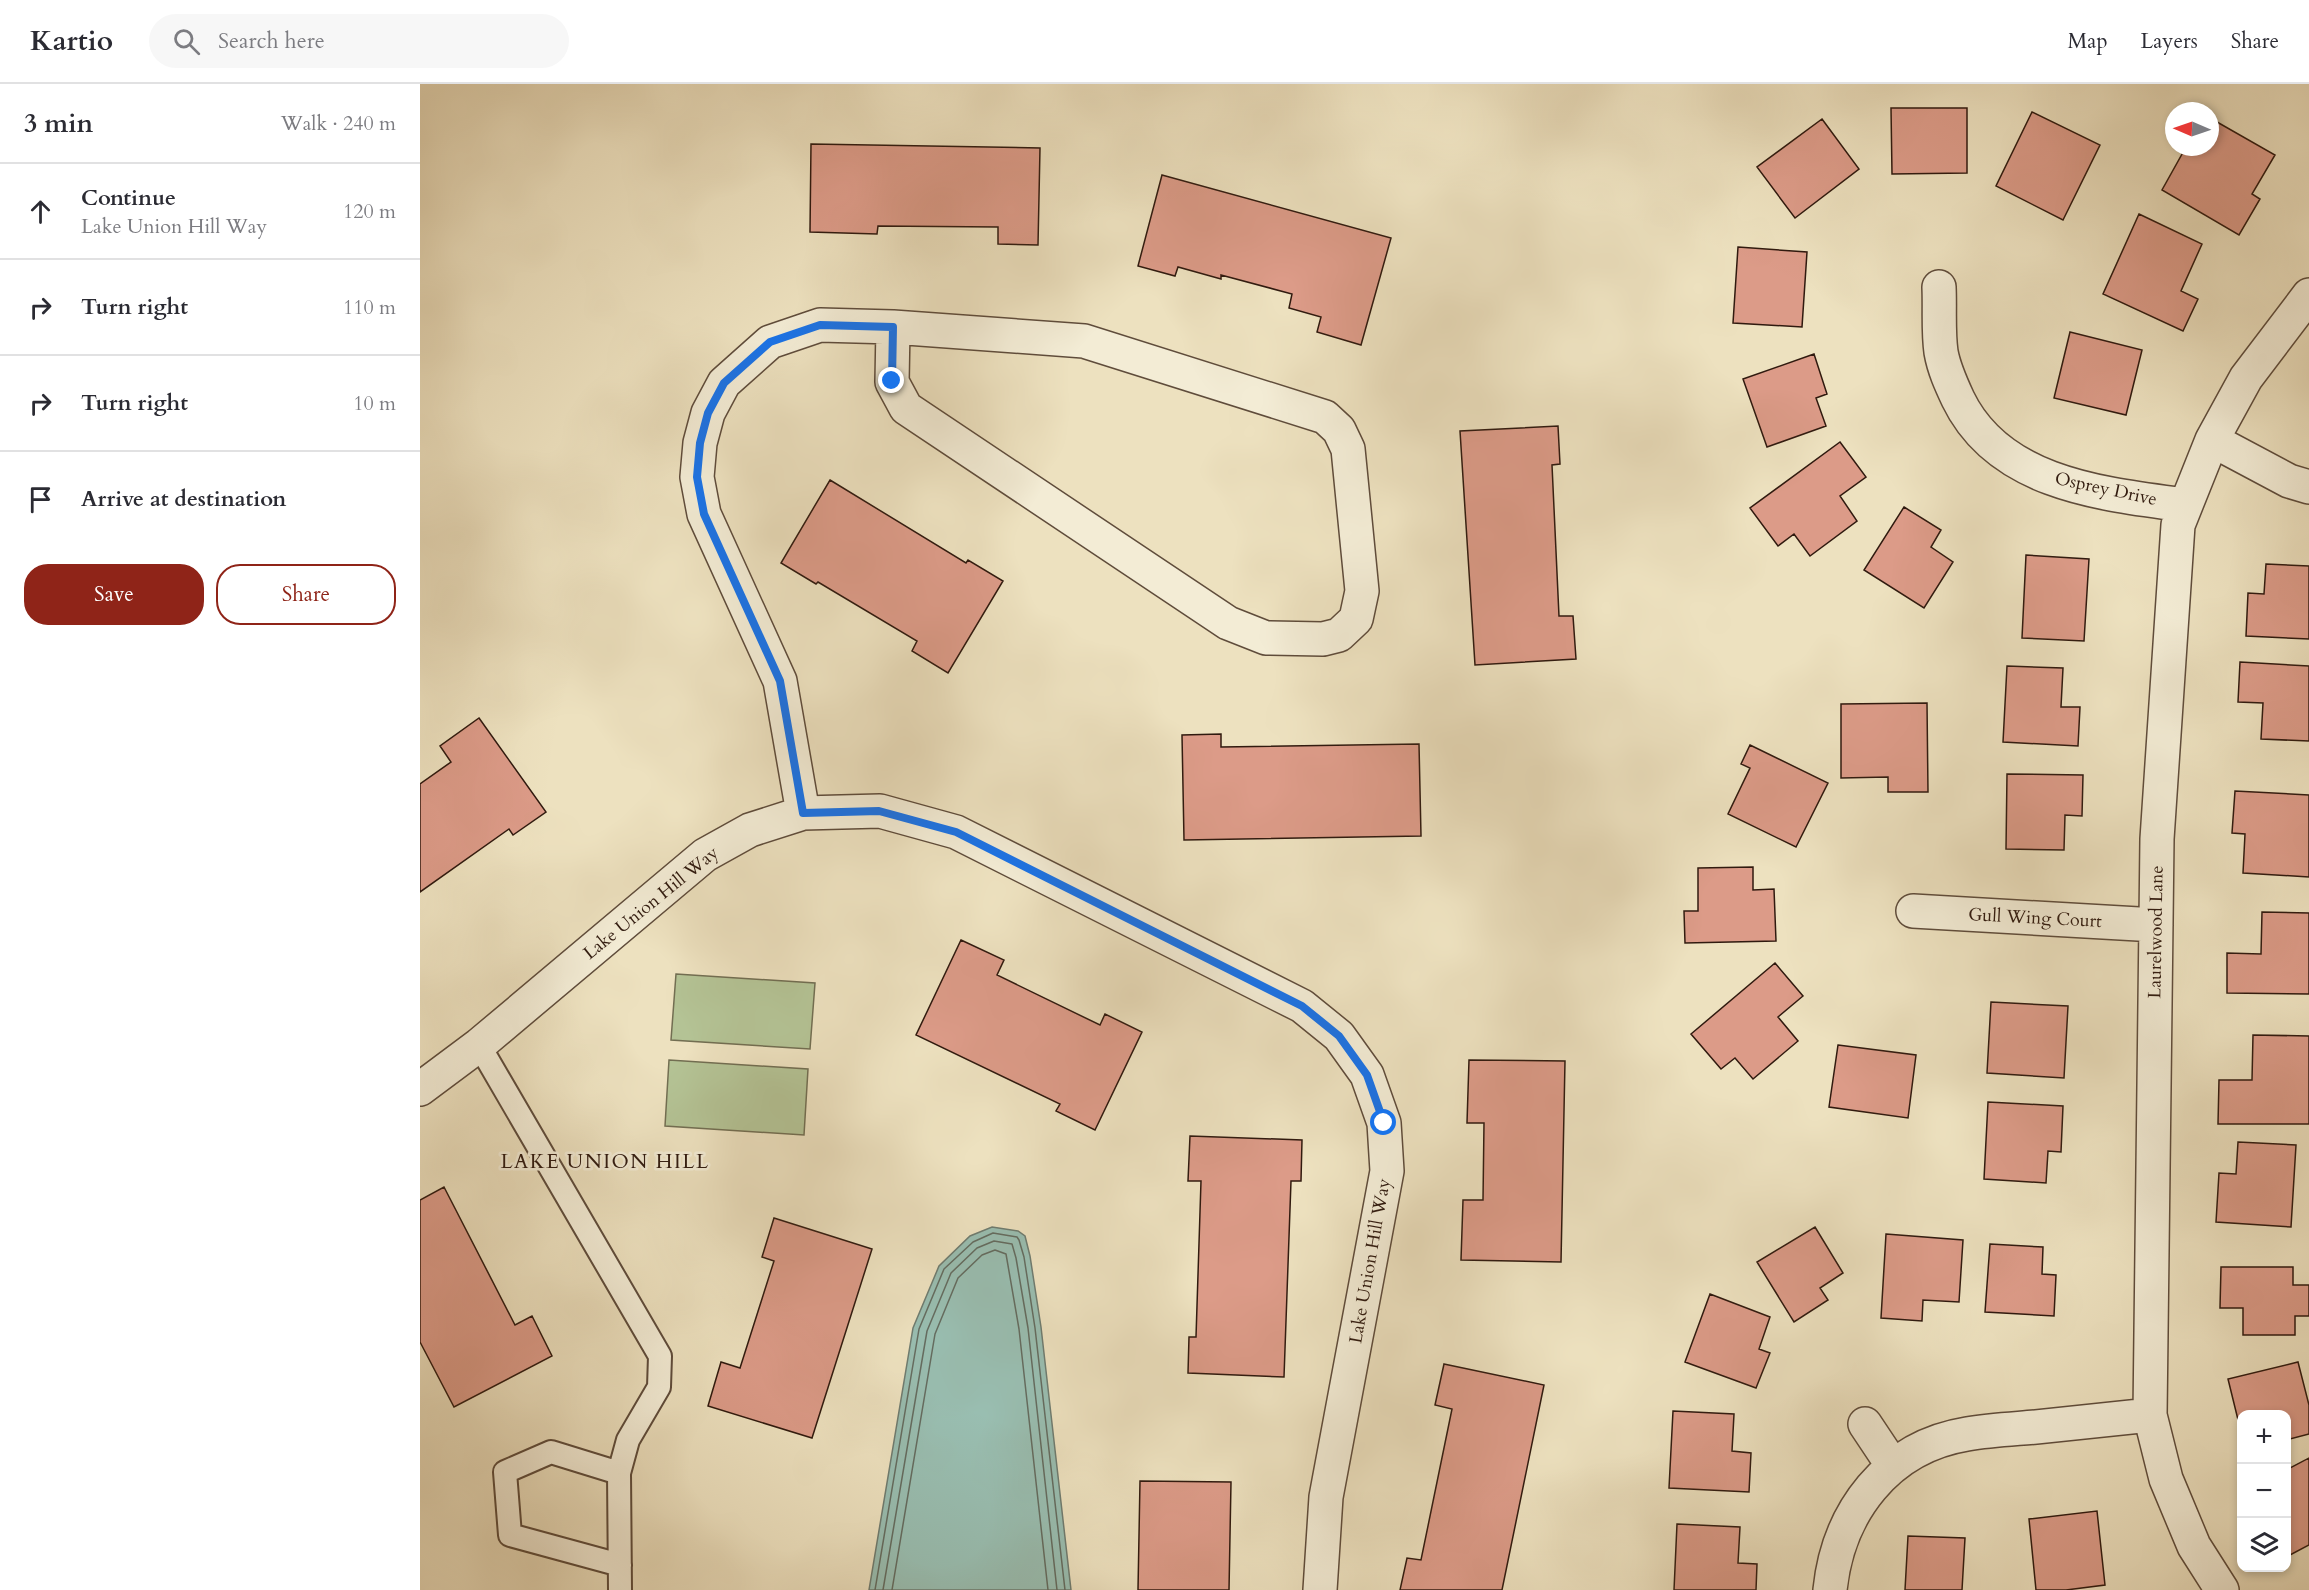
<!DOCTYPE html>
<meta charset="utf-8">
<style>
body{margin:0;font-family:Cardo,serif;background:#f7f7f7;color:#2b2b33}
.controls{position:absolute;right:18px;bottom:18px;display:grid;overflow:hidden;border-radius:12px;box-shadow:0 3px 9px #0003}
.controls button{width:54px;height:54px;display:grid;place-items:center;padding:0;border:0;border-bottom:2px solid #e1e1e2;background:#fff;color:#2b2b33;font:30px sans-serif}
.compass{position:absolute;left:1745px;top:18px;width:54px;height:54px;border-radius:50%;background:#fff;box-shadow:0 3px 9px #0003;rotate:272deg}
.stop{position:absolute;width:18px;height:18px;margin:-14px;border:4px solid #1a73e8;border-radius:50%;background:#fff}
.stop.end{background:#1a73e8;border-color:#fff;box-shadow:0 2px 6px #0008}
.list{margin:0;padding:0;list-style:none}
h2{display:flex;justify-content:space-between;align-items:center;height:78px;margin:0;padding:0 24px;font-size:26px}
h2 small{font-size:20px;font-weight:400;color:#7c7c81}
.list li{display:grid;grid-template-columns:39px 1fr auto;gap:18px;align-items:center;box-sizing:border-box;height:96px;padding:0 24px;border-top:2px solid #e1e1e2}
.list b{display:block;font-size:22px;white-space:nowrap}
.list p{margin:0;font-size:20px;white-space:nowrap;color:#7c7c81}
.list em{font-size:20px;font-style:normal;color:#7c7c81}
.actions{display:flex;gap:12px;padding:18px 24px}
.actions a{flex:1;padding:14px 0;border:2px solid #8f2418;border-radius:24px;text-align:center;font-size:21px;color:#8f2418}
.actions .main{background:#8f2418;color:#fff}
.icon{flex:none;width:33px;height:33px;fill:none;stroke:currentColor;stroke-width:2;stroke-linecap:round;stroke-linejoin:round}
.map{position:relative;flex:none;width:1889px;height:1506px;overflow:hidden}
header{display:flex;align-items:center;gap:36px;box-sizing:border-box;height:84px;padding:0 30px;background:#fff;border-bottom:2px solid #e1e1e2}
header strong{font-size:28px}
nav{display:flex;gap:33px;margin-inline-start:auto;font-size:21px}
.search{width:420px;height:54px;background:#f7f7f7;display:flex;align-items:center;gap:15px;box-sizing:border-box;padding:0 21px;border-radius:33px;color:#7c7c81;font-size:22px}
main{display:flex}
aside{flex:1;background:#fff}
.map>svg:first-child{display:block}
</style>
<header>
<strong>Kartio</strong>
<div class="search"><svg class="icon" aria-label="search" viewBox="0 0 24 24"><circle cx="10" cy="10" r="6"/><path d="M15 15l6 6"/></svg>Search here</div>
<nav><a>Map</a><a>Layers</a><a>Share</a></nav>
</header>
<main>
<aside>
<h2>3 min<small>Walk · 240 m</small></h2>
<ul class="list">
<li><svg class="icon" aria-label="ahead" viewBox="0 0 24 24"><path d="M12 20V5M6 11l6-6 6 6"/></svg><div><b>Continue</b><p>Lake Union Hill Way</p></div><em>120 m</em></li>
<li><svg class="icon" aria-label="right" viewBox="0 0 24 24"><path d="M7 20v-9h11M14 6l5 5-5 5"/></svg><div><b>Turn right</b></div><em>110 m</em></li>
<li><svg class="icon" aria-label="right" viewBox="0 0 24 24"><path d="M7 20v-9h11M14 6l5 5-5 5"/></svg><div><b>Turn right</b></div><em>10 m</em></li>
<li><svg class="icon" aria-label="arrive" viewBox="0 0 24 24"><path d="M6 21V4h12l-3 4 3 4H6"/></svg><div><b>Arrive at destination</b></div></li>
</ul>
<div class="actions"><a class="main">Save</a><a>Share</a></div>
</aside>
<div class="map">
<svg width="1889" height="1506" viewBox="0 0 1889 1506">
<rect width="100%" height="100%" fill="#ede1bf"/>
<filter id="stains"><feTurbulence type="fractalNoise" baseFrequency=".00333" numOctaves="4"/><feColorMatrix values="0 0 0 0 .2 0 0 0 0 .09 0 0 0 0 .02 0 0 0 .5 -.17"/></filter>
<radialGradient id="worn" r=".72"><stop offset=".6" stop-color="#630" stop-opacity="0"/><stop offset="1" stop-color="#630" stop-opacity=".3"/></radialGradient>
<!-- green -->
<path fill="#b4c395" stroke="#726e52" stroke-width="1.5" d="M 256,890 L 395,899 L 390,965 L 251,956 Z
M 249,976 L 388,985 L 384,1051 L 245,1042 Z"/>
<!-- water -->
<path fill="#99beb1" stroke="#6f7c70" stroke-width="1.5" d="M 572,1143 L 598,1147 L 605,1152 L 610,1172 L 621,1243 L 651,1506 L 449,1506 L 493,1244 L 519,1182 L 550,1152 Z"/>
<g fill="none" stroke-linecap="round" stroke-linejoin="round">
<!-- shore -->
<path stroke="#646c60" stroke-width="1.5" d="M 455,1506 L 499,1245 L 524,1185 L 553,1158 L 573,1149 L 597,1153 L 599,1156 L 604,1173 L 615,1244 L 645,1506
M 463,1506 L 507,1247 L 531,1189 L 557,1164 L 574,1157 L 592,1160 L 596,1174 L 608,1244 L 637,1506
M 472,1506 L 515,1250 L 538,1194 L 562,1171 L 575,1166 L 586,1170 L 599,1245 L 628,1506"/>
</g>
<!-- building -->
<path fill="#dc9b88" stroke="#301a0f" stroke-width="1.5" d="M 1471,24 L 1547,24 L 1547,89 L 1472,90 Z
M 1612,28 L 1680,61 L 1643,136 L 1576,102 Z
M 1790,34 L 1855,71 L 1832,110 L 1840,115 L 1819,151 L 1742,106 L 1766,63 L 1790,63 Z
M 1402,35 L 1439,85 L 1375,134 L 1337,83 Z
M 391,60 L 620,64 L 618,161 L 578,160 L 578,143 L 458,142 L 457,150 L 390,148 Z
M 742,91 L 971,154 L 941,261 L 897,248 L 901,233 L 869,224 L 872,210 L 801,191 L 801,195 L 758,183 L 755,192 L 718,182 Z
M 1719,130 L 1782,160 L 1761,207 L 1778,215 L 1763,247 L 1683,210 Z
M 1318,163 L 1387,168 L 1382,243 L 1313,239 Z
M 1650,248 L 1722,266 L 1706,331 L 1634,314 Z
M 1394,270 L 1407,310 L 1396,314 L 1406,342 L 1347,363 L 1323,295 Z
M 1138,342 L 1140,380 L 1132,381 L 1139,532 L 1153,532 L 1156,575 L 1055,581 L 1040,347 Z
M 1420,358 L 1446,393 L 1420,412 L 1437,437 L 1390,472 L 1374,450 L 1358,462 L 1330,424 Z
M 410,396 L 546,479 L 548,476 L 583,497 L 528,589 L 492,567 L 497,557 L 398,498 L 396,500 L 361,479 Z
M 1484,423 L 1521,446 L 1511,463 L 1533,478 L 1504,524 L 1444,486 Z
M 1606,471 L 1669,475 L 1664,557 L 1602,554 Z
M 1846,480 L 1889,482 L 1889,555 L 1826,552 L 1828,509 L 1844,510 Z
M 1820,578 L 1889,582 L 1889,657 L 1841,655 L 1843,619 L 1818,618 Z
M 1587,582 L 1643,584 L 1641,623 L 1660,623 L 1658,662 L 1583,658 Z
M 1507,619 L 1508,708 L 1468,708 L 1468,693 L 1421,694 L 1421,620 Z
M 59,634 L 126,728 L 93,751 L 89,745 L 0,808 L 0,700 L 31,678 L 20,662 Z
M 801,650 L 801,663 L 999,660 L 1001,752 L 764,756 L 762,651 Z
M 1330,661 L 1408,699 L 1376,763 L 1308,730 L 1330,684 L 1321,680 Z
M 1587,690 L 1663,691 L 1662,732 L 1645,731 L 1644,766 L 1586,765 Z
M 1815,707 L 1889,711 L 1889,793 L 1823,789 L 1825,750 L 1812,749 Z
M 1333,783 L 1333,806 L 1354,805 L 1356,857 L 1265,859 L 1264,827 L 1278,827 L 1278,784 Z
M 1842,828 L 1889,829 L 1889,910 L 1807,909 L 1807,869 L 1841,870 Z
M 541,856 L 584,876 L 577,891 L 680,941 L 685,930 L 722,948 L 675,1046 L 636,1027 L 640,1020 L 496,951 Z
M 1355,879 L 1383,912 L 1358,933 L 1378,957 L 1333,995 L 1315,974 L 1301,985 L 1271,950 Z
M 1571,918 L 1648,922 L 1644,994 L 1567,989 Z
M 1833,951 L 1889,952 L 1889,1040 L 1798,1040 L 1799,996 L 1832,996 Z
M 1418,961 L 1496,971 L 1488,1034 L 1409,1023 Z
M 1049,976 L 1145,977 L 1141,1178 L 1041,1176 L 1043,1116 L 1063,1116 L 1064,1039 L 1047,1039 Z
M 1568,1018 L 1643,1022 L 1641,1068 L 1628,1067 L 1626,1099 L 1564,1095 Z
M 770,1052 L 882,1056 L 881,1097 L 871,1097 L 864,1293 L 768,1289 L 769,1253 L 776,1253 L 781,1097 L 768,1097 Z
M 1818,1058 L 1876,1061 L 1871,1143 L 1796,1138 L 1799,1089 L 1816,1090 Z
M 24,1103 L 95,1241 L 112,1232 L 132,1272 L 34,1323 L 0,1258 L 0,1116 Z
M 354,1134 L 452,1165 L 392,1354 L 288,1322 L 301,1278 L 320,1284 L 354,1177 L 342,1173 Z
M 1395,1143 L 1423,1189 L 1400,1204 L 1408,1216 L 1374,1238 L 1337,1178 Z
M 1466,1150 L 1543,1156 L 1539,1218 L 1503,1216 L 1502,1237 L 1461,1234 Z
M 1570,1160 L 1623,1163 L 1622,1190 L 1636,1191 L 1634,1232 L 1565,1228 Z
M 1801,1183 L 1873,1183 L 1873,1201 L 1889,1201 L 1889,1232 L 1875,1232 L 1875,1251 L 1823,1251 L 1823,1224 L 1800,1224 Z
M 1290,1210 L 1350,1233 L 1339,1265 L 1350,1269 L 1336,1304 L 1265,1278 Z
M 1878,1278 L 1889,1321 L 1889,1350 L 1866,1356 L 1866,1330 L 1822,1330 L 1822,1352 L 1808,1295 Z
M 1024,1280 L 1124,1301 L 1082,1506 L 980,1506 L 987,1474 L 1001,1476 L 1032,1325 L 1015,1321 Z
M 1253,1327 L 1314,1330 L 1312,1367 L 1331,1369 L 1329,1408 L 1249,1404 Z
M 1889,1374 L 1889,1461 L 1870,1471 L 1866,1465 L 1866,1386 Z
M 720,1397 L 811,1398 L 809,1506 L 718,1506 Z
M 1677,1427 L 1685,1501 L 1646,1506 L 1616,1506 L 1609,1435 Z
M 1257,1440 L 1320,1443 L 1318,1479 L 1337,1480 L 1336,1506 L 1254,1506 Z
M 1488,1452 L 1545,1454 L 1542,1506 L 1485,1506 Z"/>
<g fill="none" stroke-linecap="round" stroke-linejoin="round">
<!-- lane casing -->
<g stroke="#5f4c3b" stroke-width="26">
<path id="lane" d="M 59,961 L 240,1272 L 239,1303 L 208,1356 L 199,1389 L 200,1506
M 199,1389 L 131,1368 L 85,1388 L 90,1451 L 200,1481"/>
</g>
<!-- street casing -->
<g stroke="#5f4c3b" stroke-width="36">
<path id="street" d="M 1519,203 C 1520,224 1518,247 1521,268 C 1524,285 1531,300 1538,315 C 1579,400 1682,410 1765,421
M 473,243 L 664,257 L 905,333 L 919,346 L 928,365 L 942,507 L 936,535 L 919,551 L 903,555 L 846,554 L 808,539 L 486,324 L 472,298 Z
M 1792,356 L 1869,397 L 1889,403
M 383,729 L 360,597 L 284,430 L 277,393 L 280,359 L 288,329 L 304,299 L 350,258 L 400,241 L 473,243
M 1493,827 L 1736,841
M 0,1005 L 59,961 L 285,771 L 330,746 L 383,729 L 460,727 L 536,748 L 882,922 L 919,952 L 947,991 L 964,1039 L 967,1087 L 906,1413 L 900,1506
M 1445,1340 L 1473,1382
M 1410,1506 C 1418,1428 1467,1363 1547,1350 C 1570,1346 1593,1345 1616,1343 C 1654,1339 1692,1335 1730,1331
M 1802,1506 L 1774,1462 L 1746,1395 L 1730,1331 L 1737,755 L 1758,441 L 1792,356 L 1826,294 L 1889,211"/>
</g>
<!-- lane -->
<use href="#lane" stroke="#f3ecd5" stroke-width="22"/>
<!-- street -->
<use href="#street" stroke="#f3ecd5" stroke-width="33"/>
</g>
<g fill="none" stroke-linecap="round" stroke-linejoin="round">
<!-- route -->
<path stroke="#1a73e8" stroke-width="8" d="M 472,297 L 473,243 L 400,241 L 350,258 L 304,299 L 288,329 L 280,359 L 277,393 L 284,430 L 360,597 L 383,729 L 459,727 L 536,748 L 882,922 L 919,952 L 947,991 L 964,1039"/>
</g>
<g text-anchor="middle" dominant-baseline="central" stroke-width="5" stroke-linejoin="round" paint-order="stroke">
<!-- street labels -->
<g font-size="18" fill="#301a0f" stroke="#f3ecd5">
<text transform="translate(1686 405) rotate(12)">Osprey Drive</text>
<text transform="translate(231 819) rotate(-39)">Lake Union Hill Way</text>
<text transform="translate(1615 834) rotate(3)">Gull Wing Court</text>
<text transform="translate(1736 848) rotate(-89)">Laurelwood Lane</text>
<text transform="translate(950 1177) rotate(-80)">Lake Union Hill Way</text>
</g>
<!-- neighbourhood labels -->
<g font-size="20" letter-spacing="1.5" fill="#301a0f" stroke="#f3ecd5">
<text x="185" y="1077">LAKE UNION HILL</text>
</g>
</g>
<rect width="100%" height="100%" filter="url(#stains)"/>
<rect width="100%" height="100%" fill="url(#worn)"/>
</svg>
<div class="controls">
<button>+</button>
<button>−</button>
<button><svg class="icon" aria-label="layers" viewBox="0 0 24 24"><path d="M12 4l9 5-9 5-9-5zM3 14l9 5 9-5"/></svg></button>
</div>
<svg class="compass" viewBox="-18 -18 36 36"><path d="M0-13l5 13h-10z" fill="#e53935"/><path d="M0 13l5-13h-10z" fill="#7c7c81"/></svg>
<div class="stop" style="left:964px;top:1039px"></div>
<div class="stop end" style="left:472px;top:297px"></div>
</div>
</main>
